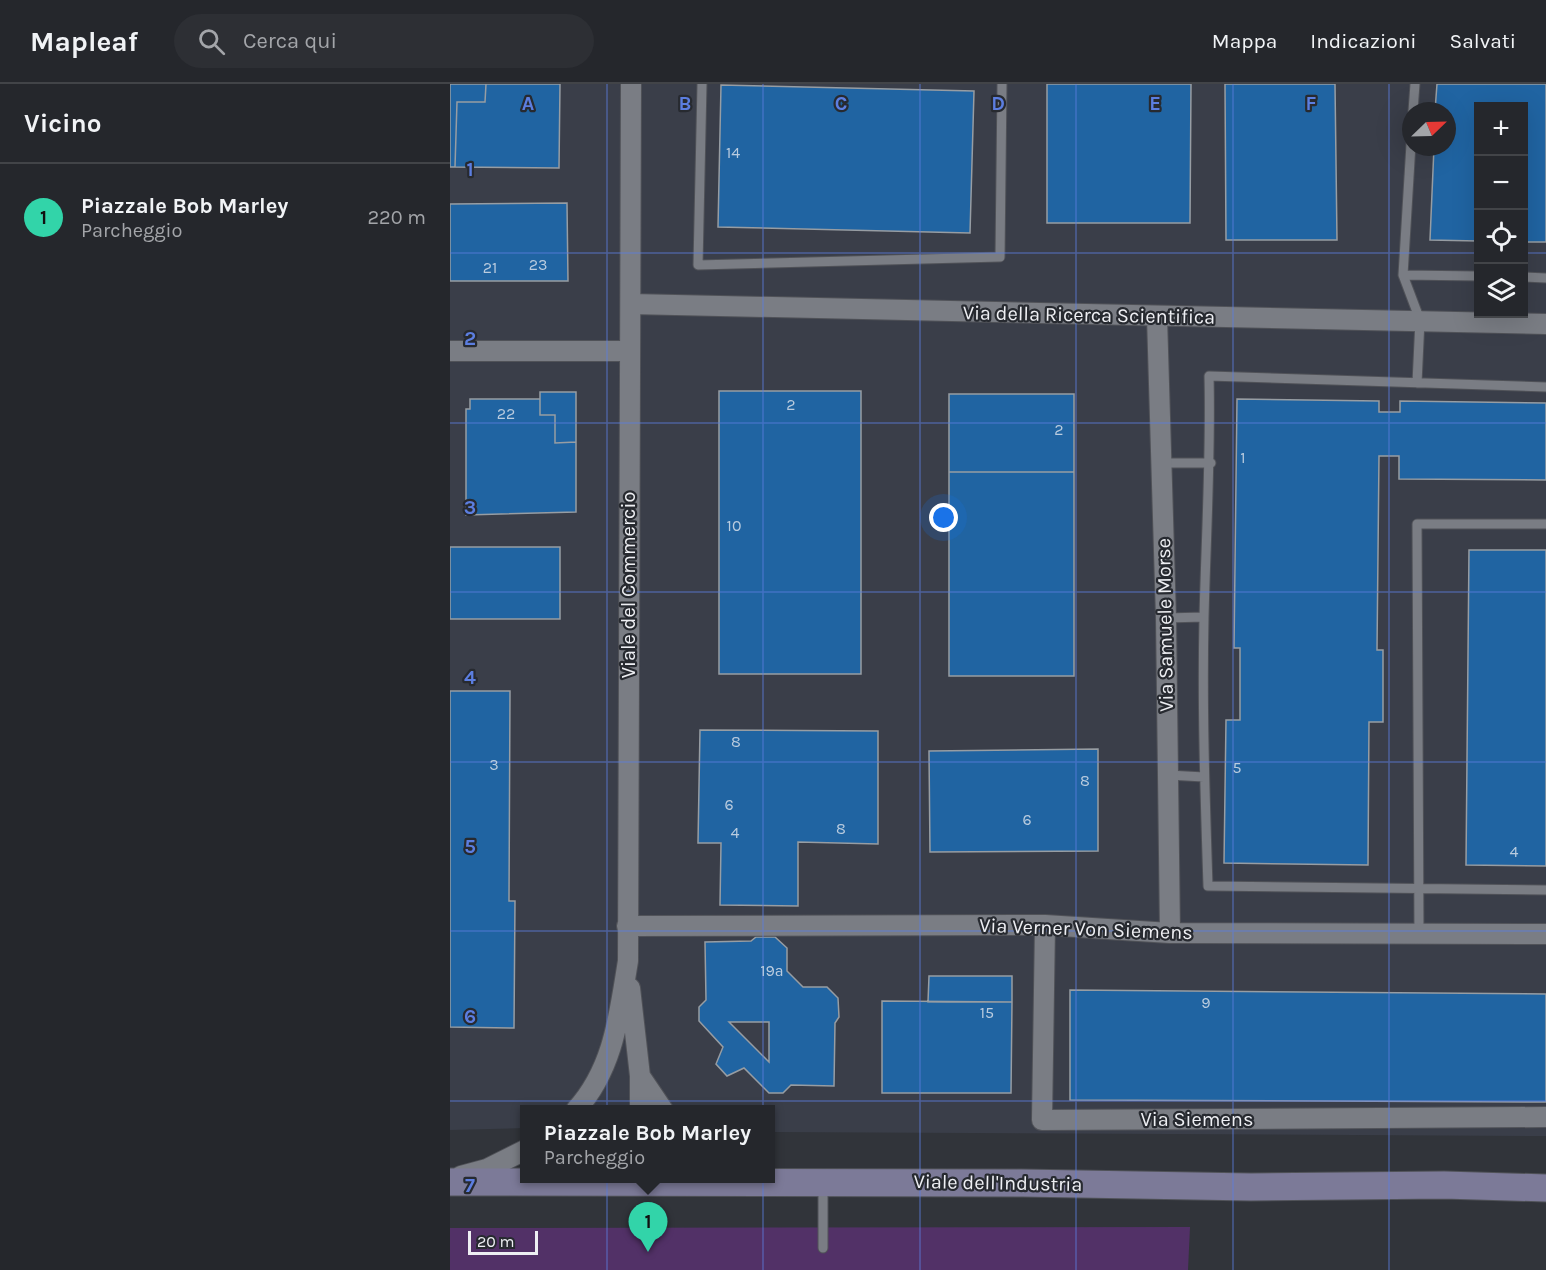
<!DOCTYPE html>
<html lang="it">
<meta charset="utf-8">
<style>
body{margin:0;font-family:Karla,sans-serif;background:#2d2f34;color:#f1f3f6}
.controls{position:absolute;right:18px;top:18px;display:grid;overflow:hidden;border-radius:0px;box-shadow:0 6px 24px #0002}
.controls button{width:54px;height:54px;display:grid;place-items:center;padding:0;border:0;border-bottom:2px solid #424448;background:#25272c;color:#f1f3f6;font:30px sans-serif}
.compass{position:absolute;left:952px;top:18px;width:54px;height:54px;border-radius:50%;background:#25272c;box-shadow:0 6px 24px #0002;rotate:67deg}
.scale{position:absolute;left:18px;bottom:15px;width:70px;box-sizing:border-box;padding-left:6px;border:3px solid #eeeff3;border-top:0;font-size:16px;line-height:21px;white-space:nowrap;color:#eeeff3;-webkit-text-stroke:4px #272a30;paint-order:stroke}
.you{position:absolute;left:494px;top:434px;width:21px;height:21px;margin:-15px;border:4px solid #fff;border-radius:50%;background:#1a73e8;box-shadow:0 0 0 9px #1a73e833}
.badge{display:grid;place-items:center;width:39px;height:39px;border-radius:50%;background:#32d4a9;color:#111;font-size:20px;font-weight:700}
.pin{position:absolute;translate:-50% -50px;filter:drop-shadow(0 2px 3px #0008)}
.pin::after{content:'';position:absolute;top:32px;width:21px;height:18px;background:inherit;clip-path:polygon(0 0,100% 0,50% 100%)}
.popup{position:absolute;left:70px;top:1021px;width:255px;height:78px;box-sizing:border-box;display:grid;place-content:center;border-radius:0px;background:#25272c;filter:drop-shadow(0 2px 4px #0005);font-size:20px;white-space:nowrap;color:#a3a5a9}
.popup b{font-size:22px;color:#f1f3f6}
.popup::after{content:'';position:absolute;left:50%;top:100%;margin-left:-12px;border:12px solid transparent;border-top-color:#25272c}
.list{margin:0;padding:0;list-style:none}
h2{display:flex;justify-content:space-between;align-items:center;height:78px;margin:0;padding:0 24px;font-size:26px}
h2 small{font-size:20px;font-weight:400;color:#a3a5a9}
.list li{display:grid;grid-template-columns:39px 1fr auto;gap:18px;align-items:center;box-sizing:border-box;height:108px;padding:0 24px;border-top:2px solid #424448}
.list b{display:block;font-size:22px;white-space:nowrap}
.list p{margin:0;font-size:20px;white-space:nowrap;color:#a3a5a9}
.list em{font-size:20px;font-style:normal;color:#a3a5a9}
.icon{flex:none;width:33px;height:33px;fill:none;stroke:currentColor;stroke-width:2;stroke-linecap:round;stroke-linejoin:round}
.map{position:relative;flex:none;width:1096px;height:1186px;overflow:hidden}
header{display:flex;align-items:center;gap:36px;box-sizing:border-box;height:84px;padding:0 30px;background:#25272c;border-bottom:2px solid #424448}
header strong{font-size:28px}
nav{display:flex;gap:33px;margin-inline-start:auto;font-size:21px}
.search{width:420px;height:54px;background:#2d2f34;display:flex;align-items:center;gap:15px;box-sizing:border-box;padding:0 21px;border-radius:33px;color:#a3a5a9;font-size:22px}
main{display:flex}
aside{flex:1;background:#25272c}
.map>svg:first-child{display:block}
</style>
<header>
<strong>Mapleaf</strong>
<div class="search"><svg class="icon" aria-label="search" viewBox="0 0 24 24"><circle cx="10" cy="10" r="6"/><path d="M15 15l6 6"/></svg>Cerca qui</div>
<nav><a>Mappa</a><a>Indicazioni</a><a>Salvati</a></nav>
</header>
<main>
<aside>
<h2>Vicino<small></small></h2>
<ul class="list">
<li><span class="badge">1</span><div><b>Piazzale Bob Marley</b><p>Parcheggio</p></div><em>220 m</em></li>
</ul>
</aside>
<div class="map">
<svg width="1096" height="1186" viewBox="0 0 1096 1186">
<rect width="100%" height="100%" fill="#31343a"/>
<!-- built -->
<path fill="#3a3e49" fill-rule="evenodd" d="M 0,0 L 1096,0 L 1096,1052 L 321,1048 L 321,1026 L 75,1026 L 75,1044 L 0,1046 ZM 1028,22 L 1074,22 L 1074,230 L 1028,230 ZM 961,27 L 997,27 L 997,63 L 961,63 Z"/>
<!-- green -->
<path fill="#523167" d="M 740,1143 L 738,1186 L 0,1186 L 0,1144 Z"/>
<!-- building -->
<path fill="#2064a2" stroke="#979da3" stroke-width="1.5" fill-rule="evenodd" d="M 0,0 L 36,0 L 35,18 L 7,18 L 5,83 L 0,83 Z
M 36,0 L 110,0 L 109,84 L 5,83 L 7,18 L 35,18 Z
M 597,0 L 741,0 L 740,139 L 597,139 Z
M 775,0 L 885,0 L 887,156 L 776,156 Z
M 987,0 L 1096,0 L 1096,158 L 1074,158 L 1074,22 L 1028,22 L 1028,157 L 980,156 L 984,63 L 997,63 L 997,27 L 985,27 Z
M 271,1 L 524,7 L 520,149 L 268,143 Z
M 117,119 L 118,197 L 0,197 L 0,120 Z
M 269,307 L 411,307 L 411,590 L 269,590 Z
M 90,308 L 126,308 L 126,358 L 105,359 L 105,331 L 90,331 Z
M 499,310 L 624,310 L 624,388 L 499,388 Z
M 20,315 L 90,315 L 90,331 L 105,331 L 105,359 L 126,358 L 126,428 L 16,431 L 16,325 L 20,325 Z
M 787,315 L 929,317 L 929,328 L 950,328 L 950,317 L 1096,319 L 1096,396 L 949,395 L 949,372 L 929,372 L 927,566 L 933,566 L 933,638 L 919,638 L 918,781 L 774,779 L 776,636 L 790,636 L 790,564 L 784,564 Z
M 499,388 L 624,388 L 624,592 L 499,592 Z
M 0,463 L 110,463 L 110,535 L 0,535 Z
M 1019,466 L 1096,466 L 1096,782 L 1016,781 Z
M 0,607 L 60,607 L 59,817 L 65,817 L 64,944 L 0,943 Z
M 250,646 L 428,647 L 428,760 L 348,758 L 348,822 L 270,821 L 271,759 L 248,759 Z
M 648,665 L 648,767 L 480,768 L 479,667 Z
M 306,853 L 325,853 L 337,864 L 337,887 L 353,903 L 377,903 L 388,914 L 389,933 L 385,939 L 384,1002 L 341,1001 L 333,1009 L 319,1009 L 294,984 L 277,992 L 266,980 L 273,963 L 249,937 L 249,923 L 256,916 L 255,858 L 301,857 ZM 279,938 L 319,938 L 319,978 Z
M 479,892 L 562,892 L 562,918 L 478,918 Z
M 620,906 L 1096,910 L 1096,1018 L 620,1016 Z
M 432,917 L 562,918 L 561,1009 L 432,1009 Z"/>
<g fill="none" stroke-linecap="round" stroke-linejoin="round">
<!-- lane casing -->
<g stroke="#505258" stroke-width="11">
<path id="lane" d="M 252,0 L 248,181 L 550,173 L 552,0
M 963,27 L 965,0
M 961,60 L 953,191 L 970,236 L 967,299
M 953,191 L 1028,192
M 1074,193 L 1096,194
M 1096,303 L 759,292 C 761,372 756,452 754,533 C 752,623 755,712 758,802 L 1096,806
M 710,379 L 761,379
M 716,534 L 754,533
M 718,691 L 754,693
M 969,850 L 967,440 L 1096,440
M 373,1101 L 373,1164"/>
</g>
<!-- street casing -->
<g stroke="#505258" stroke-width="22">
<path id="street" d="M 181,220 L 1096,240
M 707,233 L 716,534 L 720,849
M 0,267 L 179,267
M 595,841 L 592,1036 L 1096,1033
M 177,842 L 595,841 L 720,849 L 1096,850
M 180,904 L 190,992 L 190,1026
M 190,992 L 213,1026
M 126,1026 C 164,984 169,931 178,877 L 181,0
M 11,1092 L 37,1085 L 75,1066"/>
</g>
<!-- secondary casing -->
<g stroke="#505258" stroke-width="29">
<path id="secondary" d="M 0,1098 L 572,1099 L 801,1103 L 994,1101 L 1096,1104"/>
</g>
<!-- lane -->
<use href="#lane" stroke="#7a7d84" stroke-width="9"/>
<!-- street -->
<use href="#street" stroke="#7a7d84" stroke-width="20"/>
<!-- secondary -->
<use href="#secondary" stroke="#7c7a98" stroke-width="27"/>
</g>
<!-- grid -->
<path fill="none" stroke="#5c7ee0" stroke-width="1.5" stroke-opacity="0.55" d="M 157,0 L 157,1186M 313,0 L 313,1186M 470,0 L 470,1186M 626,0 L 626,1186M 783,0 L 783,1186M 939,0 L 939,1186M 0,169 L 1028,169M 1074,169 L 1096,169M 0,339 L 1096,339M 0,508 L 1096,508M 0,678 L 1096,678M 0,847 L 1096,847M 0,1017 L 1096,1017"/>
<g text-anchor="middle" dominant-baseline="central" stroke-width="4.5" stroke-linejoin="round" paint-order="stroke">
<!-- number labels -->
<g font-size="16" fill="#baccdf">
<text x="283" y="68">14</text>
<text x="88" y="180">23</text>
<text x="40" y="183">21</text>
<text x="341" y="320">2</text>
<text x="56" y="329">22</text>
<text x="609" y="345">2</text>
<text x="793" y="373">1</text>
<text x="284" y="441">10</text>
<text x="286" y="657">8</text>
<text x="44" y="680">3</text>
<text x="787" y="683">5</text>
<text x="635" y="696">8</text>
<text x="279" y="720">6</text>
<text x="577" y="735">6</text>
<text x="391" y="744">8</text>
<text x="285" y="748">4</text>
<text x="1064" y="767">4</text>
<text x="322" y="886">19a</text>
<text x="756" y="918">9</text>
<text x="537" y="928">15</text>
</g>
<!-- street labels -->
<g font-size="20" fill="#eeeff3" stroke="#272a30">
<text transform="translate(639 231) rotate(1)">Via della Ricerca Scientifica</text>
<text transform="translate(178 501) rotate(-90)">Viale del Commercio</text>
<text transform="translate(715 541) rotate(-91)">Via Samuele Morse</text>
<text transform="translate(636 845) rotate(2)">Via Verner Von Siemens</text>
<text x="747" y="1035">Via Siemens</text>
<text transform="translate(548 1099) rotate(1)">Viale dell'Industria</text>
</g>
</g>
<g font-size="20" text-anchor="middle" font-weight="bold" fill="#5c7ee0" stroke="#272a30" stroke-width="4.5" stroke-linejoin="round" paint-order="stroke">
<text x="78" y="26">A</text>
<text x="235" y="26">B</text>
<text x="391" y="26">C</text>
<text x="548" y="26">D</text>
<text x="705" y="26">E</text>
<text x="861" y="26">F</text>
<text x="20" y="92">1</text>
<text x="20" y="261">2</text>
<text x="20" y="430">3</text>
<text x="20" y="600">4</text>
<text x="20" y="769">5</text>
<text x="20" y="939">6</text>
<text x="20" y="1108">7</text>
</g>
</svg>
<div class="controls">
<button>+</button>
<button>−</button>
<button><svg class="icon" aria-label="locate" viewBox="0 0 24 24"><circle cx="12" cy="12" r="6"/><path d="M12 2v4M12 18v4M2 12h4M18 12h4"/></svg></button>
<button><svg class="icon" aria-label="layers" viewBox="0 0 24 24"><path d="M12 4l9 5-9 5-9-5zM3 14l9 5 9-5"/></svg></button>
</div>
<svg class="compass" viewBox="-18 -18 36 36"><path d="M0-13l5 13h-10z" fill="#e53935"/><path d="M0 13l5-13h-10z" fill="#a3a5a9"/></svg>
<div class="scale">20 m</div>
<div class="you"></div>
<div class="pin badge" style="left:198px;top:1168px">1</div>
<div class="popup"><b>Piazzale Bob Marley</b>Parcheggio</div>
</div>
</main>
